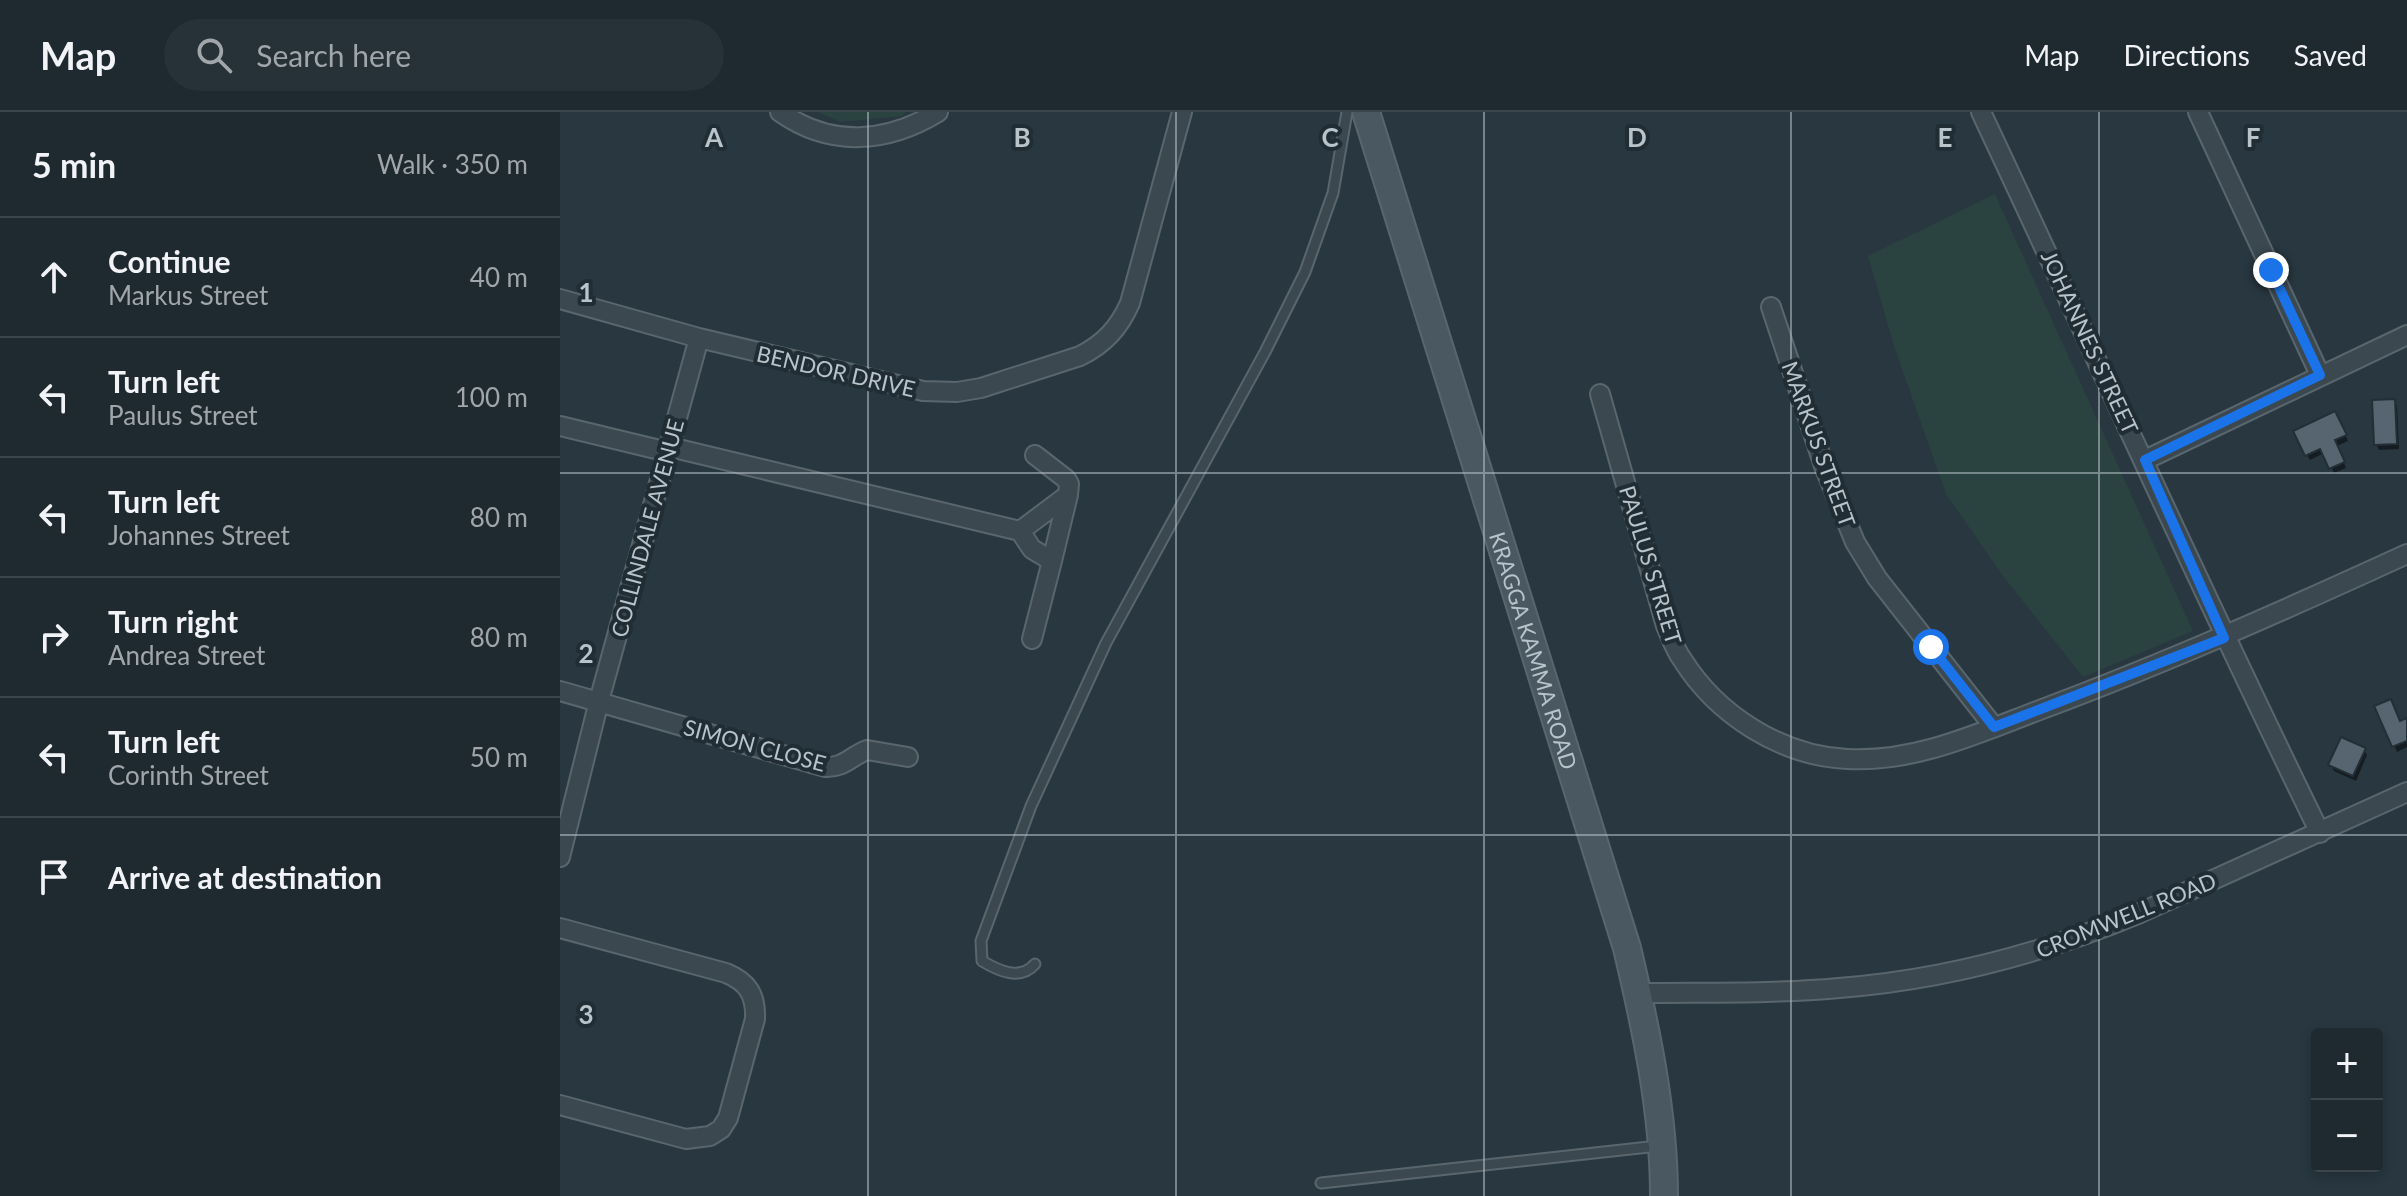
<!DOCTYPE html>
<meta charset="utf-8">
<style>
body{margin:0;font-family:Lato,sans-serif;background:#263138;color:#f1f3f6}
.controls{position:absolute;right:24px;bottom:24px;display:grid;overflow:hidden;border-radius:8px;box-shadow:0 4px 12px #0003}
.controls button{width:72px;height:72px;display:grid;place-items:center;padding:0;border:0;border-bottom:2px solid #3c454c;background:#1e2930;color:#f1f3f6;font:40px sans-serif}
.stop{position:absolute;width:24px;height:24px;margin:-18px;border:6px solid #1a73e8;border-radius:50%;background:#fff}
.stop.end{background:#1a73e8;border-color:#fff;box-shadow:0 2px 8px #0008}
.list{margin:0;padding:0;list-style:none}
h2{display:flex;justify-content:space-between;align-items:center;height:104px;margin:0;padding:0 32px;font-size:34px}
h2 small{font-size:26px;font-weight:400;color:#a1a6ab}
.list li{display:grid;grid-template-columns:52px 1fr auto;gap:24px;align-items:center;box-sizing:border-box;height:120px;padding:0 32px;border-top:2px solid #3c454c}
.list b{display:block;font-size:30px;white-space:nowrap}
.list p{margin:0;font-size:26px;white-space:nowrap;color:#a1a6ab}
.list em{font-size:26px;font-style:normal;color:#a1a6ab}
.icon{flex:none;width:44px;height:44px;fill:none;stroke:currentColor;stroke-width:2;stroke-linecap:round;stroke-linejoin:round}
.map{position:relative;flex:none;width:1847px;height:1084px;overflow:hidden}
header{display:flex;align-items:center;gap:48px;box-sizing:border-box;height:112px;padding:0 40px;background:#1e2930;border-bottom:2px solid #3c454c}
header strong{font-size:38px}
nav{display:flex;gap:44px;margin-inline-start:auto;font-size:28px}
.search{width:560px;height:72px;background:#263138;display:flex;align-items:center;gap:20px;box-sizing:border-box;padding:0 28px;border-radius:44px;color:#a1a6ab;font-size:30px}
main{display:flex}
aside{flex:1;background:#1e2930}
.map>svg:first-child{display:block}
</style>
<header>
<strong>Map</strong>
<div class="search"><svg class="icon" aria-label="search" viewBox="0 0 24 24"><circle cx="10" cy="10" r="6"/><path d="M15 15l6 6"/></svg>Search here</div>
<nav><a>Map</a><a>Directions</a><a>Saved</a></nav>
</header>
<main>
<aside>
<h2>5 min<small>Walk · 350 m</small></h2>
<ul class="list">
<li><svg class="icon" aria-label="ahead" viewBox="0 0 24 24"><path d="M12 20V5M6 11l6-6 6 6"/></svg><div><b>Continue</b><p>Markus Street</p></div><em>40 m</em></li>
<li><svg class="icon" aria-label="left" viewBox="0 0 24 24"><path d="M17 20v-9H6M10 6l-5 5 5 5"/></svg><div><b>Turn left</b><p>Paulus Street</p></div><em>100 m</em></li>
<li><svg class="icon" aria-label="left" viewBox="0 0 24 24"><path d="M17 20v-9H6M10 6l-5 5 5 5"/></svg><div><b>Turn left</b><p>Johannes Street</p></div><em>80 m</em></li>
<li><svg class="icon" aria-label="right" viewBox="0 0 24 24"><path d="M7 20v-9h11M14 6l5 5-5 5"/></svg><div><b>Turn right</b><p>Andrea Street</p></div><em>80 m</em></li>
<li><svg class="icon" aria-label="left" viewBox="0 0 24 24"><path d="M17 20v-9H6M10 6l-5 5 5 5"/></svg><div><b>Turn left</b><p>Corinth Street</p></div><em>50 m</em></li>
<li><svg class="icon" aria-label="arrive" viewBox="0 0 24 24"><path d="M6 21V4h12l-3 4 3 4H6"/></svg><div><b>Arrive at destination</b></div></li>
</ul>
</aside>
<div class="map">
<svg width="1847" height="1084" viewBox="0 0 1847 1084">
<rect width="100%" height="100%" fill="#283740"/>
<!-- green -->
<path fill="#2b4340" d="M 257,0 L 346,0 L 342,4 L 281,10 Z
M 1435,82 L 1633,519 L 1523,565 L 1443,464 L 1386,382 L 1334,234 L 1308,144 Z"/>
<!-- shadow -->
<path fill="#0007" d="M 1834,289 L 1837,294 L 1839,337 L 1819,338 L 1816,332 Z
M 1778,307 L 1788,329 L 1777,334 L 1786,356 L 1774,361 L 1764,341 L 1750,348 L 1747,343 Z
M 1817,595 L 1840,611 L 1847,608 L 1847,635 L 1837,640 Z
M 1804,638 L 1807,643 L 1796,669 L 1774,659 L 1771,653 Z"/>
<!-- building -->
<path fill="#56656f" stroke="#232f37" stroke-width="2" d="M 1835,287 L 1837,332 L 1814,333 L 1812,288 Z
M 1775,299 L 1787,323 L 1775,328 L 1785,350 L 1769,357 L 1760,337 L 1745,344 L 1733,319 Z
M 1831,587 L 1840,609 L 1847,606 L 1847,629 L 1832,635 L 1814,594 Z
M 1781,625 L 1806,636 L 1793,664 L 1768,653 Z"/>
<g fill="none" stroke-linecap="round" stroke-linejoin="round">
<!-- lane casing -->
<g stroke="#5a666d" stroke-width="13">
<path id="lane" d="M 475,852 C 460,869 439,859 422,849 L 421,829 L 471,694 L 546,531 L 705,240 L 745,160 L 773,81 L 787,0
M 761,1071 L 1098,1034"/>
</g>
<!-- street casing -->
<g stroke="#5a666d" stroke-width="22">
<path id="street" d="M 220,0 C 271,36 327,31 378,0
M 1421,0 C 1534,240 1643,483 1760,721
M 1638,0 L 1760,263
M 0,187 L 139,226 L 363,279 L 397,280 L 421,276 L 520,244 C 544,232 559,216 570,191 L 622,0
M 1211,195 L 1264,354 L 1295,430 L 1317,466 L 1434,615
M 1040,282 L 1106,514 C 1111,525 1115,538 1122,547 C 1157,603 1221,644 1287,647 C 1356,651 1421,620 1485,596 C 1608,550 1727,497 1847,442
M 0,314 L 108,340
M 110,335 L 460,419 L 508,383 L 509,372 L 506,367 L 475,343
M 1585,348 L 1847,223
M 460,419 L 472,437 L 492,449 L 472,527
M 492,449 L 508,383
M 0,579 L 265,655 C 284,656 291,644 307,638 L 348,645
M 0,745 L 39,589 L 139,226
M 0,816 L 166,861 C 188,870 196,883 195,907 L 168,1006 L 161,1017 L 150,1024 L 126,1027 L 0,993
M 1077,881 C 1144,880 1212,882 1279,876 C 1383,868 1484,841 1580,801 L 1847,680"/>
</g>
<!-- secondary casing -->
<g stroke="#5a666d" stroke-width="30">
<g id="secondary">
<path id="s1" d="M 806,0 L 1067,836 C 1086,916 1104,1001 1104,1084"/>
</g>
</g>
<!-- lane -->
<use href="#lane" stroke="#3c4850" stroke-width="9"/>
<!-- street -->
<use href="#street" stroke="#3c4850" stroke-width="18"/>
<!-- secondary -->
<use href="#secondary" stroke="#4a5862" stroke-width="26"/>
</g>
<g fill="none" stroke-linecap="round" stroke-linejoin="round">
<!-- route -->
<path stroke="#1a73e8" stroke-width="10" d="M 1371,535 L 1434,615 L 1664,526 L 1585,348 L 1760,263 L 1711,158"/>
</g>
<!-- grid -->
<path fill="none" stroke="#b8c3ca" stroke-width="2" stroke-opacity="0.55" d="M 308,0 L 308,1084M 616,0 L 616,1084M 924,0 L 924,1084M 1231,0 L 1231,1084M 1539,0 L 1539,1084M 0,361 L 1847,361M 0,723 L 1847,723"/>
<g text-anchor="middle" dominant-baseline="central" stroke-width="8" stroke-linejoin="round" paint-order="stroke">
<!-- street labels -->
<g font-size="22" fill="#b8c3ca" stroke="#212d35">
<text transform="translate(1530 230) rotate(65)">JOHANNES STREET</text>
<text transform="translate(276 259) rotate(13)">BENDOR DRIVE</text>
<text transform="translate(1259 332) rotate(70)">MARKUS STREET</text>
<text transform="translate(87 416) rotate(-75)">COLLINDALE AVENUE</text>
<text transform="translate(1091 453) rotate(73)">PAULUS STREET</text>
<text stroke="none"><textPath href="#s1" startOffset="564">KRAGGA KAMMA ROAD</textPath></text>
<text transform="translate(195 633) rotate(15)">SIMON CLOSE</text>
<text transform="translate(1566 803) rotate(-22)">CROMWELL ROAD</text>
</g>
</g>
<g font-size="26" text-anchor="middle" font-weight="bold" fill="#b8c3ca" stroke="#212d35" stroke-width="8" stroke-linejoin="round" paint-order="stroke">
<text x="154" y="35">A</text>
<text x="462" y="35">B</text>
<text x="770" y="35">C</text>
<text x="1077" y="35">D</text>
<text x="1385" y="35">E</text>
<text x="1693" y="35">F</text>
<text x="26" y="190">1</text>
<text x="26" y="551">2</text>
<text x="26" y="912">3</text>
</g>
</svg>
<div class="controls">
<button>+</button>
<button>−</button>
</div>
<div class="stop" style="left:1371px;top:535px"></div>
<div class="stop end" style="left:1711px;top:158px"></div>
</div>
</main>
